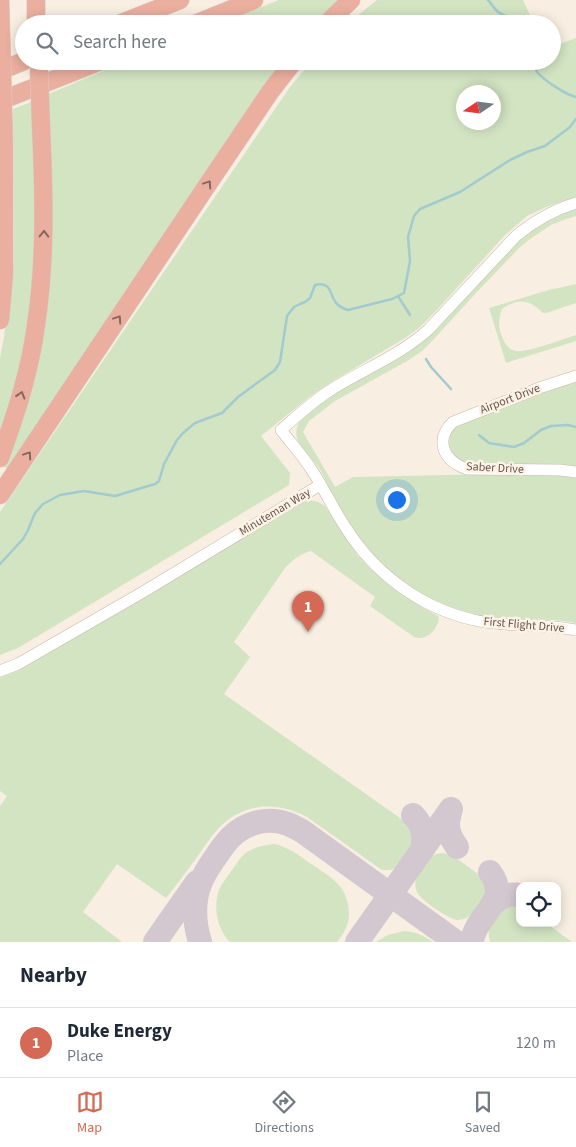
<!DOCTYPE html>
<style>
body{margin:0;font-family:"Source Sans 3",sans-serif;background:#f6f6f7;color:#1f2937}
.controls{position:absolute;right:15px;bottom:15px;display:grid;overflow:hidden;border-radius:10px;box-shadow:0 2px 12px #0003}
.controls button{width:45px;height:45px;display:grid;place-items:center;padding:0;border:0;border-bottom:1px solid #e0e1e3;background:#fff;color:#1f2937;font:25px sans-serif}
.compass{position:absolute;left:456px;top:85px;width:45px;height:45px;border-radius:50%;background:#fff;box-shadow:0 2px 12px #0003;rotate:257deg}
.you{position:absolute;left:396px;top:499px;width:18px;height:18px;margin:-12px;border:4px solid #fff;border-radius:50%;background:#1a73e8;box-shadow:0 0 0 8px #1a73e833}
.badge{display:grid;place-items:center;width:32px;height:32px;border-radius:50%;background:#d46a55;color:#fff;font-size:16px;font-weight:700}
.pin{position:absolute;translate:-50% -41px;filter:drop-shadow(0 1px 2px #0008)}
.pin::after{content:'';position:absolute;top:26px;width:18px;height:15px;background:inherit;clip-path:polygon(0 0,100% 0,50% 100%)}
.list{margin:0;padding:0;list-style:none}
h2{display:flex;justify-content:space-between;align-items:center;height:65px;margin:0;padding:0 20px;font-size:21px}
h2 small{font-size:16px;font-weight:400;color:#747a83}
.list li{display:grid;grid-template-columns:32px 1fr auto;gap:15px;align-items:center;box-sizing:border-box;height:70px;padding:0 20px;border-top:1px solid #e0e1e3}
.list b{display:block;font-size:19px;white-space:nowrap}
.list p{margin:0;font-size:16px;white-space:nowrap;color:#747a83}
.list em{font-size:16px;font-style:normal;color:#747a83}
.icon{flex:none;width:28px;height:28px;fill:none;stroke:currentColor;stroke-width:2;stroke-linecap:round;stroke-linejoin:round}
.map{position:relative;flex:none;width:576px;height:942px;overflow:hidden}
.search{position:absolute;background:#fff;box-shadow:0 2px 12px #0003;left:15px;right:15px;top:15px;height:55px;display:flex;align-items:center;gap:12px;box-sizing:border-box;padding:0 18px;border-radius:28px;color:#747a83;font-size:19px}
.sheet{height:135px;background:#fff}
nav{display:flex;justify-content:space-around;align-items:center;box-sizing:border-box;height:70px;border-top:1px solid #e0e1e3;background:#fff;font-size:14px;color:#747a83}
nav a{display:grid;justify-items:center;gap:2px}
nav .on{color:#d46a55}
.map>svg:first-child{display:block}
</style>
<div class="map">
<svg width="576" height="942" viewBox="0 0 576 942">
<rect width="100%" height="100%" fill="#f8eee1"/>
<!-- green -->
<path fill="#d2e4c2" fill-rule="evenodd" d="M 279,0 L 343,0 L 319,24 L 219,24 Z
M 377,0 L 523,0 L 534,24 L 347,24 Z
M 576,38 L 576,198 L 566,200 L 546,207 L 527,216 L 505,235 L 435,312 L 419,328 L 405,338 L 333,381 L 312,395 L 261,436 L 290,473 L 289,485 L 18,648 L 0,655 L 0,512 L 290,87 L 312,61 L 552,61 L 552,47 ZM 464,92 L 494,92 L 494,122 L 464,122 Z
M 127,61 L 287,61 L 9,467 L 7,468 L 4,467 L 4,465 L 28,388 L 46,95 Z
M 34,101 L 37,177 L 31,328 L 0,443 L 0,358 L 4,337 L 13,270 L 14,236 L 13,109 Z
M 576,209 L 576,216 L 563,220 L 551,225 L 530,239 L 520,247 L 476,293 L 433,340 L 422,351 L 407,361 L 335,401 L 309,421 L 303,432 L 335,487 L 353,477 L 494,474 L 554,475 L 576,478 L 576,623 C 548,617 518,622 490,617 C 443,610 394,584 365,546 C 347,523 334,497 321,471 C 313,457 288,442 299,423 C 304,415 314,409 322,403 C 340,390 360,379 380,369 C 397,360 413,351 427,338 C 448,318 467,296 486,275 C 512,247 538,217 576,209 Z
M 576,284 L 576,303 L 546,313 L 543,313 C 529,299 518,298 502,309 C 498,320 498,329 503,339 C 505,345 510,350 516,351 C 526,353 564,339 576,335 L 576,341 L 506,363 L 489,308 L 552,289 L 559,288 Z
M 576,381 L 576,468 L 469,465 C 466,464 461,462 458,460 C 447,451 446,436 456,427 L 493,411 Z
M 309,500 L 318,502 L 325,506 L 358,556 L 373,571 L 386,583 L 422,607 L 438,616 L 439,618 C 438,629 426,642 414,637 L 370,606 L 375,597 L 311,551 C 301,553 291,561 285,568 L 234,642 L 250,657 L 224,694 L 407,823 C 410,828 413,832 413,838 C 413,849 401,867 390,870 C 387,870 385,870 382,870 L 307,817 C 279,802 248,802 223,824 C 213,833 205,846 197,857 C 187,871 177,884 166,898 L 117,864 L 83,912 L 122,942 L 0,942 L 0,806 L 7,796 L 0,791 L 0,676 L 9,674 L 27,666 L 286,510 Z
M 274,844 C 288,847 299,855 311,864 C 320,870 329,875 336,882 C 347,892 352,911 347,925 C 345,931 341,937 337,942 L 230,942 C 217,929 213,907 219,890 C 222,883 228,876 232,870 C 237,863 240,857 247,852 C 255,847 264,845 274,844 Z
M 443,853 C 453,855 459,860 467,866 C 472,870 481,874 484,881 C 490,894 479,911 468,917 C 465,919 461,920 457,920 C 449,919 420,900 417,892 C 411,880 422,862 432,856 C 436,854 439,853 443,853 Z
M 512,905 L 520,906 L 520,923 L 546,923 L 572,942 L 490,942 C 485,926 496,908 512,905 Z
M 404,931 C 415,932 423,935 433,942 L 376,942 L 388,935 Z"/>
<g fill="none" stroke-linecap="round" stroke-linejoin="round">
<!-- stream -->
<path stroke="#a1cbcf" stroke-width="2.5" d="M 488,0 C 491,3 493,7 496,10 C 503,17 513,17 521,24
M 534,61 C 534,66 535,69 538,73 C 544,80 566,95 576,97
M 398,296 L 410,315
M 426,359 L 431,367 L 451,389
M 479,435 L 489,443 L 514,447 L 524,443 L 541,430 L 551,426 L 568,425 L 576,427
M 0,564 L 23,539 L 28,530 L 35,513 L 43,504 L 60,495 L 84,491 L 115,496 L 155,484 L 159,481 L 164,464 L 177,440 L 183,433 L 195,423 L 222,413 L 238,397 L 275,370 L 280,362 L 287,316 L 294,307 L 300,304 L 305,302 L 310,298 L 315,285 C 333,281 329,296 337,304 C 340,307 345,309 348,310 L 392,299 L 404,293 L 410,261 L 408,237 L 414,216 L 420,209 L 460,192 L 510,160 L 527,152 L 545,146 L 570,127 L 576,119"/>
<!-- taxiway -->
<path stroke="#d4c8d0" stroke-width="24" d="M 451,809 C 446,825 447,833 457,847
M 413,815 C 423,825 425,836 422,850
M 494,903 C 502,896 509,893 520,895
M 155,942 L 197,882
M 200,942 C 196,929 194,914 196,900 C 198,883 207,869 217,855 C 221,849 226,842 231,837 C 246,822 268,817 288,824 C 293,826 298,829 302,831 L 456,942
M 357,942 L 451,809
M 472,942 C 475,914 512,902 490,872"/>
<!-- minor casing -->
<g stroke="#c7b6ab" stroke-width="12">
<path id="minor" d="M 576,203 C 553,210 534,221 516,236 L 428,330 C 399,356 362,370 329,391 C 312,402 296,417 281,430 C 291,443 302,455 311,469 C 324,488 333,509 346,528 C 375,574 421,608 474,620 C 509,628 543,623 576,630
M 576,376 L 539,388 L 453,422 C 439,435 439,452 456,464 C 459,466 464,468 467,469 L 560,470 L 576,472
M 0,671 L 18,664 L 143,592 L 320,485"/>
</g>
<!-- highway casing -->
<g stroke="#d6cfcd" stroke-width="19">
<path id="highway" d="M 0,0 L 1,35
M 36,0 L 36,24
M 119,24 L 180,0
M 195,24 L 254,0
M 326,24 L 351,0
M 0,71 L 24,61
M 0,101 L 101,61
M 0,320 L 4,275 L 4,146
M 0,458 C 16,414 30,371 36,325 C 46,259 44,193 41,126
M 0,495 L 204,190 L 270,92 L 294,61"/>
</g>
<!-- minor -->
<use href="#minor" stroke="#fff" stroke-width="11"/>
<!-- highway -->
<use href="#highway" stroke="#ebaf9f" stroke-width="18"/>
<!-- highway-bridge casing -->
<g stroke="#d6cfcd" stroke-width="19" stroke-linecap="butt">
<path id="highway-bridge" d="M 1,35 L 4,146
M 39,71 L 41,126"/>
</g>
<!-- highway-bridge -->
<use href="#highway-bridge" stroke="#ebaf9f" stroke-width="18"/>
</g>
<!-- one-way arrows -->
<defs><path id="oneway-chevron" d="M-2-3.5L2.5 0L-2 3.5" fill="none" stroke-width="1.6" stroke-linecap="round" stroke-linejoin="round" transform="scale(1.25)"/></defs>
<g stroke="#85675d">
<use href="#oneway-chevron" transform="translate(208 184) rotate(-56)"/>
<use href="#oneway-chevron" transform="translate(44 234) rotate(-89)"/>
<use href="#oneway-chevron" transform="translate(118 319) rotate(-56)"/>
<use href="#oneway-chevron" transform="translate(21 395) rotate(-73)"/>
<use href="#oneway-chevron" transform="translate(28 455) rotate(-56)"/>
</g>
<g text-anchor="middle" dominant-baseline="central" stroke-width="5" stroke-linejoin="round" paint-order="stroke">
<!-- street labels -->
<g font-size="12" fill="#6c554c" stroke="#fcf3e7">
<text transform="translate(510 399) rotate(-21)">Airport Drive</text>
<text transform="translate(495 468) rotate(3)">Saber Drive</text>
<text transform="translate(275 512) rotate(-31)">Minuteman Way</text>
<text transform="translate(524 625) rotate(5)">First Flight Drive</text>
</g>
</g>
</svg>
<div class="controls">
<button><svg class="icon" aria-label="locate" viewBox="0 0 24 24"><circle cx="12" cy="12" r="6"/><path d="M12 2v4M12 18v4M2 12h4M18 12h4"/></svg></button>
</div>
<svg class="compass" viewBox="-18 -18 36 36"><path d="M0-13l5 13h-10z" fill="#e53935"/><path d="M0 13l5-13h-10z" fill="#747a83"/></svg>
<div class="you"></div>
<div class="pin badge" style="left:308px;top:632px">1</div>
<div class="search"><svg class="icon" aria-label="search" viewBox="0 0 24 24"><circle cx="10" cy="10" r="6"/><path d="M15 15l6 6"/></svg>Search here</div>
</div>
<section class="sheet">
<h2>Nearby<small></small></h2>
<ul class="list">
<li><span class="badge">1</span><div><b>Duke Energy</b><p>Place</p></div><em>120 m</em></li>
</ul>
</section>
<nav>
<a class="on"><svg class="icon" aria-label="map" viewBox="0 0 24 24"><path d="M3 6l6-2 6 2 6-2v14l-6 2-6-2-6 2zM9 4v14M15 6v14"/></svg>Map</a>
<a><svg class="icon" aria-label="directions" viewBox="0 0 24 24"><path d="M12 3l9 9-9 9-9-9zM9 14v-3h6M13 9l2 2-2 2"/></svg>Directions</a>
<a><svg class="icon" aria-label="saved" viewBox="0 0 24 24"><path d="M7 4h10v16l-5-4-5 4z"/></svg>Saved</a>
</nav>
